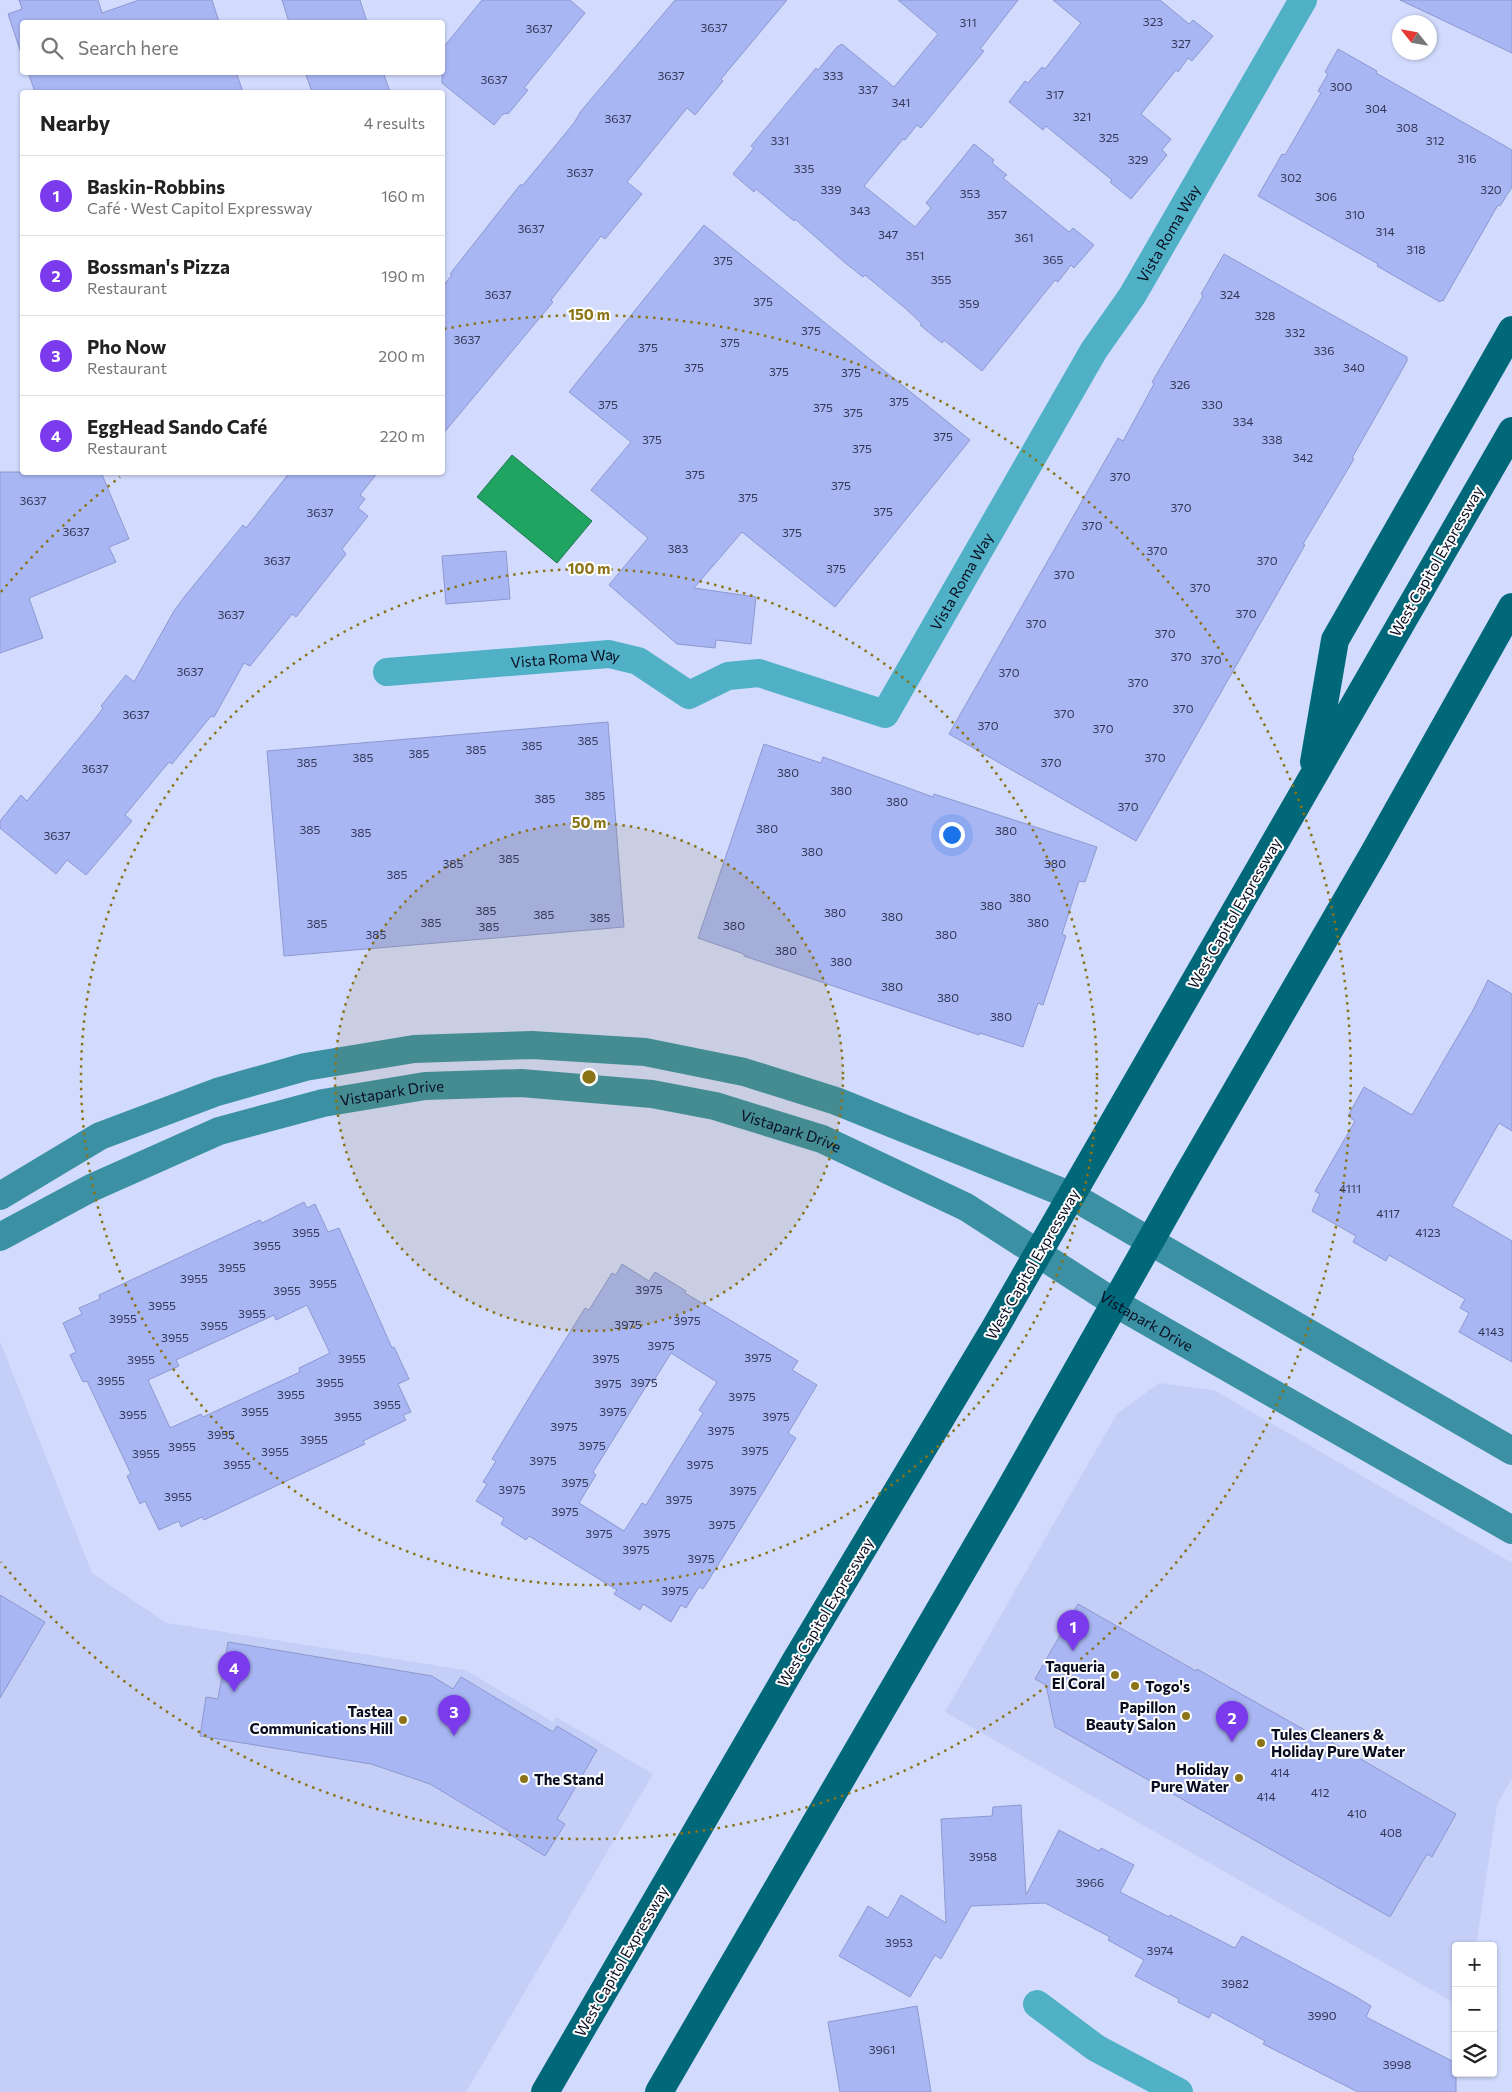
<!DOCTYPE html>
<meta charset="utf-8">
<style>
body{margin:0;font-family:Commissioner,sans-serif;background:#f2f2f2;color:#222}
.controls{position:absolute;right:15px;bottom:15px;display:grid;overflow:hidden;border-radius:5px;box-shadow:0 1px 4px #0004}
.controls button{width:45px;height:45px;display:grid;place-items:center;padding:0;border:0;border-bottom:1px solid #e0e0e0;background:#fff;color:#222;font:25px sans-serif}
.compass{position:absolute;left:1392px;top:15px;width:45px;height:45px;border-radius:50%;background:#fff;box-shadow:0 1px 4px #0004;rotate:301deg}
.you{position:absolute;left:951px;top:834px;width:18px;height:18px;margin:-12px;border:4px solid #fff;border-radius:50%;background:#1a73e8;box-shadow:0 0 0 8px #1a73e833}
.badge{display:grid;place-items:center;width:32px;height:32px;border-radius:50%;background:#7c3aed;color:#fff;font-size:16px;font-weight:700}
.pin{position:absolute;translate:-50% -41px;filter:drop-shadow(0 1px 2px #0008)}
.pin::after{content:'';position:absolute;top:26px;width:18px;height:15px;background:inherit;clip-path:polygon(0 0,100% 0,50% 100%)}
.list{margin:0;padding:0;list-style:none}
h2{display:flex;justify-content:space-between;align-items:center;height:65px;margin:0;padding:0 20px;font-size:21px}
h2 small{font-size:16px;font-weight:400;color:#767676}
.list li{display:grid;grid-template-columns:32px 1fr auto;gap:15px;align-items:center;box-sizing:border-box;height:80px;padding:0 20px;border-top:1px solid #e0e0e0}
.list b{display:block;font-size:19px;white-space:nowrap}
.list p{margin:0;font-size:16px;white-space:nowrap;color:#767676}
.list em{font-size:16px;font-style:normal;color:#767676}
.icon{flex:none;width:28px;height:28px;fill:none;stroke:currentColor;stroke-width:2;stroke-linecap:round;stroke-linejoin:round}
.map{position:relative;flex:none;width:1512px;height:2092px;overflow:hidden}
.search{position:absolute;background:#fff;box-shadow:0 1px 4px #0004;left:20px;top:20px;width:425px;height:55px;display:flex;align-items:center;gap:12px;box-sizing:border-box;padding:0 18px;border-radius:5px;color:#767676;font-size:19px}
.panel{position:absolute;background:#fff;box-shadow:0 1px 4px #0004;left:20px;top:90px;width:425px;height:385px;border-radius:5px}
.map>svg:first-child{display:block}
</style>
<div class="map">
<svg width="1512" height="2092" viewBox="0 0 1512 2092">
<rect width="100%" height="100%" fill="#d2dbfe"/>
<!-- built -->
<path fill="#c5cef6" d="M 0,1341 L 92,1573 L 167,1623 L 465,1670 L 553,1722 L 556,1717 L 653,1774 L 466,2092 L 0,2092 Z
M 1159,1383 L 1214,1390 L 1512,1563 L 1512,1778 L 1497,1805 L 1476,1946 L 1456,1946 L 1456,2004 L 945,1712 L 1117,1414 Z"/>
<!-- water -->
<path fill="#1fa561" stroke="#19774e" d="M 512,455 L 592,521 L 557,563 L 477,497 Z"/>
<!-- building -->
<path fill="#a9b6f4" stroke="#8c98cf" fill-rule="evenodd" d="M 19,0 L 98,0 L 102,13 L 139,0 L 212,0 L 219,22 L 22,22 L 22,56 L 8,14 L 22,9 Z
M 282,0 L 360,0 L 367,22 L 289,22 Z
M 482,0 L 570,0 L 585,13 L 524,88 L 528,90 L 508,114 L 506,113 L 502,115 L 494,125 L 442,83 L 442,49 Z
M 675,0 L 787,0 L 721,79 L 723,81 L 695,115 L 687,108 L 627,182 L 642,194 L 605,239 L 601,236 L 551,300 L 553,302 L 442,435 L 442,287 L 452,275 L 450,274 L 520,185 L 523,185 L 574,123 L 581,111 Z
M 898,0 L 1018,0 L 980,49 L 984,51 L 921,128 L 917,125 L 905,140 L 903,139 L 864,186 L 915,227 L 931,208 L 926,203 L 974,144 L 994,160 L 992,163 L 1007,175 L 1003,178 L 1069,232 L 1073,228 L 1094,245 L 1074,268 L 1071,265 L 1058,282 L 1055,280 L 982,371 L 944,340 L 942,343 L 920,325 L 922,324 L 905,308 L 865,275 L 863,277 L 843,261 L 795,219 L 794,221 L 756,189 L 754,192 L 733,174 L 754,148 L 751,146 L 816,68 L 818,70 L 837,47 L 842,44 L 894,87 L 938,34 Z
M 1053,0 L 1160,0 L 1189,24 L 1193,20 L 1213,36 L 1192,61 L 1188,58 L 1178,72 L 1176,70 L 1141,114 L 1171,139 L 1162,150 L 1167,155 L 1131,199 L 1110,182 L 1112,180 L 1046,126 L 1043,130 L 1009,102 L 1025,81 L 1028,83 L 1042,67 L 1045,69 L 1081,23 Z
M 1400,0 L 1512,0 L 1512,53 Z
M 1338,49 L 1377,71 L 1376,73 L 1512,150 L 1512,187 L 1500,206 L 1498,205 L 1443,301 L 1442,300 L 1440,302 L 1377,266 L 1378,264 L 1258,196 L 1282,154 L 1285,155 L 1321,93 L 1318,91 L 1328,74 L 1325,72 Z
M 28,72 L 236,72 L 243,92 L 35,92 Z
M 305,72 L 383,72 L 390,92 L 312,92 Z
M 704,225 L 970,440 L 835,607 L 742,532 L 694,588 L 756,597 L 751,644 L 716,640 L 715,648 L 677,644 L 609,585 L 648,538 L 591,490 L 631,442 L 569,392 Z
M 1224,254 L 1407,357 L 1407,361 L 1352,458 L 1354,459 L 1303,544 L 1305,545 L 1136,841 L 949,734 L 1118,438 L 1123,441 L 1154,384 L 1152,382 L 1203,296 L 1201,294 Z
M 0,472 L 101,472 L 129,539 L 109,547 L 116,562 L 29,598 L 43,638 L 0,653 Z
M 290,472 L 378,472 L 360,495 L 365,499 L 358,508 L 368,516 L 342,549 L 346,554 L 296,617 L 292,614 L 250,666 L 244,663 L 214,717 L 211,716 L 172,764 L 169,762 L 125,815 L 132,821 L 86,875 L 67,860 L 56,874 L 0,828 L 0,821 L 21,795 L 27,801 L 94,720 L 103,708 L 101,706 L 126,675 L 134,682 L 174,611 L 185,596 L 243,525 L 246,528 Z
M 506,551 L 510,599 L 446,604 L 442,556 Z
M 608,722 L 624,927 L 284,956 L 267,751 Z
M 764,744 L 821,763 L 823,757 L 933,797 L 934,794 L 1097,847 L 1085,882 L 1079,881 L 1062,934 L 1066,936 L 1043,1005 L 1038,1003 L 1023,1047 L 980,1033 L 979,1035 L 744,956 L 744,954 L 698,938 Z
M 1488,980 L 1512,994 L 1512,1131 L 1499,1123 L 1452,1206 L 1512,1241 L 1512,1362 L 1459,1332 L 1469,1313 L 1460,1308 L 1465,1299 L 1389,1255 L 1386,1261 L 1353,1242 L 1356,1236 L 1312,1211 L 1320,1194 L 1315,1191 L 1355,1121 L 1348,1116 L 1364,1087 L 1412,1115 L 1472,1012 Z
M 304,1202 L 307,1208 L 315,1204 L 328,1232 L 339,1228 L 392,1348 L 394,1347 L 409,1379 L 398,1384 L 411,1412 L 403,1415 L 406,1420 L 363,1441 L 365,1444 L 295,1477 L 204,1520 L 202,1517 L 181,1527 L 179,1521 L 159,1530 L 145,1501 L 140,1504 L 127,1476 L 131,1474 L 87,1381 L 83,1382 L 70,1355 L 76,1352 L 63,1323 L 82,1314 L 79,1308 L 100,1299 L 99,1295 L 260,1220 L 262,1223 ZM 307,1305 L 330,1353 L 299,1368 L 300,1372 L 203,1417 L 201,1414 L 170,1428 L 148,1380 L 179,1366 L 176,1360 L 274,1315 L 276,1320 Z
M 622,1264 L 649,1281 L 655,1272 L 686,1291 L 685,1293 L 798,1361 L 792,1370 L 817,1385 L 788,1433 L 796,1438 L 741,1528 L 703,1589 L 699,1587 L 686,1608 L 681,1605 L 671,1622 L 643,1604 L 640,1610 L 614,1594 L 617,1590 L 529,1536 L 526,1540 L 501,1524 L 504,1518 L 476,1501 L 487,1484 L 483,1482 L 496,1461 L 492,1459 L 532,1393 L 585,1308 L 589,1310 L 612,1273 L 616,1275 ZM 671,1353 L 717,1382 L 699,1410 L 703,1413 L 646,1505 L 642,1503 L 624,1531 L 579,1503 L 596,1475 L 593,1472 L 650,1380 L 653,1382 Z
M 0,1595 L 45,1622 L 0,1698 Z
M 1078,1604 L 1196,1671 L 1197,1669 L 1310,1733 L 1312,1731 L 1456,1814 L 1432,1857 L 1427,1854 L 1390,1917 L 1055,1727 L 1046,1685 L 1035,1679 Z
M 228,1642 L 432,1676 L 453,1689 L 461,1677 L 553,1732 L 557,1726 L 597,1750 L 557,1819 L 565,1824 L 545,1856 L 509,1834 L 510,1832 L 430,1784 L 371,1764 L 200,1736 L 206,1697 L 218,1699 Z
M 1021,1805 L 1026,1895 L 1059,1830 L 1099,1851 L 1101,1848 L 1134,1865 L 1120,1892 L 1169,1917 L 1170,1915 L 1235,1948 L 1242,1936 L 1353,1995 L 1371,2006 L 1366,2017 L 1456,2063 L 1456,2092 L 1358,2092 L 1263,2044 L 1265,2041 L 1212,2012 L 1209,2018 L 1178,2002 L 1179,1999 L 1135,1976 L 1144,1960 L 1108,1940 L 1110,1937 L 1045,1903 L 971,1906 L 941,1959 L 935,1955 L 910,1997 L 839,1956 L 868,1906 L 888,1918 L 901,1895 L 946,1923 L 941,1819 L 992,1816 L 993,1807 Z
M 917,2006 L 931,2092 L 840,2092 L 828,2022 Z"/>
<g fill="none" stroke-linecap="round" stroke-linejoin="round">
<!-- street -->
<g stroke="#50b0c5" stroke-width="28">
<path id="s1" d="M 387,672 L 609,654 L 638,661 L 689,695 L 728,676 L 759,673 L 885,714 L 1094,350 L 1132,296 L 1303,0"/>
<path d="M 1037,2004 L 1096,2048 L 1179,2092"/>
</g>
<!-- secondary -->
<g stroke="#3b90a3" stroke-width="28">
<path d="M 0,1196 L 100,1136 L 217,1092 L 305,1067 L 414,1049 L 532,1045 L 645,1052 L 744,1072 L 836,1101 L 1072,1196 L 1512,1451"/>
<path id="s2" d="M 0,1237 L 91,1188 L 219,1131 L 323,1103 L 425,1086 L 521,1083 L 652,1094 L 715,1106 L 822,1139 L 966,1207 L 1115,1303 L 1512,1530"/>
</g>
<!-- highway -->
<path stroke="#01687a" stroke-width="28" d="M 1314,762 L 1335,640 L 1512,330
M 545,2092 L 796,1660 L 995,1328 L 1512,431
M 659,2092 L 1007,1494 L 1187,1176 L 1375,851 L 1512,607"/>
</g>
<!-- distance rings -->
<circle cx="589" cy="1077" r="254" fill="#8a7417" fill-opacity=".12"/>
<g fill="none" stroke="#8a7417" stroke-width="2.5" stroke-dasharray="2.5 5">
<circle cx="589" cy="1077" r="254"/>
<circle cx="589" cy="1077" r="508"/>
<path d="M1 592A762 762 0 0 1 120 477M444 329A762 762 0 1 1 1 1562"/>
</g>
<!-- markers -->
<g fill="#8a7417" stroke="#fdfdfd" stroke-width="2">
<circle cx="1115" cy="1675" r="5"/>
<circle cx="1135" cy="1686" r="5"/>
<circle cx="1186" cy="1716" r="5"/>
<circle cx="403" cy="1720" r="5"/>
<circle cx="1261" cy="1743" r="5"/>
<circle cx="1239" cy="1778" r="5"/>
<circle cx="524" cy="1779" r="5"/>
</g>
<g text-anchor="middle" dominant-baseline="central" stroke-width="4" stroke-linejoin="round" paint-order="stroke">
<!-- number labels -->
<g font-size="12" fill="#323756">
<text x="1153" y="21">323</text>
<text x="968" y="22">311</text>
<text x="714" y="27">3637</text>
<text x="539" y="28">3637</text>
<text x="1181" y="43">327</text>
<text x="671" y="75">3637</text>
<text x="833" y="75">333</text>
<text x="494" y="79">3637</text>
<text x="1341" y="86">300</text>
<text x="868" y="89">337</text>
<text x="1055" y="94">317</text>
<text x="901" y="102">341</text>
<text x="1376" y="108">304</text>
<text x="1082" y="116">321</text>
<text x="618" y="118">3637</text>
<text x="1407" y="127">308</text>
<text x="1109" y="137">325</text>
<text x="780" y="140">331</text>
<text x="1435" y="140">312</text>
<text x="1467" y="158">316</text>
<text x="1138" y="159">329</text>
<text x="804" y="168">335</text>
<text x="580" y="172">3637</text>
<text x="1291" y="177">302</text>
<text x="831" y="189">339</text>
<text x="1491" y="189">320</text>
<text x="970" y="193">353</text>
<text x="1326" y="196">306</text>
<text x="860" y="210">343</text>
<text x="997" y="214">357</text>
<text x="1355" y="214">310</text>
<text x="531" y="228">3637</text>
<text x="1385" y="231">314</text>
<text x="888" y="234">347</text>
<text x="1024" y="237">361</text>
<text x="1416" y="249">318</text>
<text x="915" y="255">351</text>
<text x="1053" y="259">365</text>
<text x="723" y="260">375</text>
<text x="941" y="279">355</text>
<text x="498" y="294">3637</text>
<text x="1230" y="294">324</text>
<text x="763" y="301">375</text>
<text x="969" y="303">359</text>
<text x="1265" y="315">328</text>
<text x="811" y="330">375</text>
<text x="1295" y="332">332</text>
<text x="467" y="339">3637</text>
<text x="730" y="342">375</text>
<text x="648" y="347">375</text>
<text x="1324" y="350">336</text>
<text x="694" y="367">375</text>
<text x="1354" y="367">340</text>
<text x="779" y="371">375</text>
<text x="851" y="372">375</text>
<text x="1180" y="384">326</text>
<text x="899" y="401">375</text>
<text x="608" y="404">375</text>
<text x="1212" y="404">330</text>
<text x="823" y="407">375</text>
<text x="853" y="412">375</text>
<text x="1243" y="421">334</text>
<text x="943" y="436">375</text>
<text x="652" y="439">375</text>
<text x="1272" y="439">338</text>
<text x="862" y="448">375</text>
<text x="1303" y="457">342</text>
<text x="695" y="474">375</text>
<text x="1120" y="476">370</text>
<text x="841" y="485">375</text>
<text x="748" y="497">375</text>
<text x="33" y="500">3637</text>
<text x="1181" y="507">370</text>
<text x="883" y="511">375</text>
<text x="320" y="512">3637</text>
<text x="1092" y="525">370</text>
<text x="76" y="531">3637</text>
<text x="792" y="532">375</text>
<text x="678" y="548">383</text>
<text x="1157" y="550">370</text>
<text x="277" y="560">3637</text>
<text x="1267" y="560">370</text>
<text x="836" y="568">375</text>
<text x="1064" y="574">370</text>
<text x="1200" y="587">370</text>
<text x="1246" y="613">370</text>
<text x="231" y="614">3637</text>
<text x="1036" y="623">370</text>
<text x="1165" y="633">370</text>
<text x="1181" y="656">370</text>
<text x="1211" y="659">370</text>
<text x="190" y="671">3637</text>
<text x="1009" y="672">370</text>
<text x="1138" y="682">370</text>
<text x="1183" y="708">370</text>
<text x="1064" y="713">370</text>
<text x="136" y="714">3637</text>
<text x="988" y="725">370</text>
<text x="1103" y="728">370</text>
<text x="588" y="740">385</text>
<text x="532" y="745">385</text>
<text x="476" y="749">385</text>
<text x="419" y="753">385</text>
<text x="363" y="757">385</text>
<text x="1155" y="757">370</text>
<text x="307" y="762">385</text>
<text x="1051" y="762">370</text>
<text x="95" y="768">3637</text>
<text x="788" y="772">380</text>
<text x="841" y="790">380</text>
<text x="595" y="795">385</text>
<text x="545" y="798">385</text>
<text x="897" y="801">380</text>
<text x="1128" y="806">370</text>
<text x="767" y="828">380</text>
<text x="310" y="829">385</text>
<text x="1006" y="830">380</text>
<text x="361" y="832">385</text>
<text x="57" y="835">3637</text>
<text x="812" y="851">380</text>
<text x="509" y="858">385</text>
<text x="453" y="863">385</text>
<text x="1055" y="863">380</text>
<text x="397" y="874">385</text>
<text x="1020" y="897">380</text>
<text x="991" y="905">380</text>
<text x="486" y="910">385</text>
<text x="835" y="912">380</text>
<text x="544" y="914">385</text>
<text x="892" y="916">380</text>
<text x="600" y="917">385</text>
<text x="431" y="922">385</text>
<text x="1038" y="922">380</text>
<text x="317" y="923">385</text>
<text x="734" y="925">380</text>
<text x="489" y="926">385</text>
<text x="376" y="934">385</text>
<text x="946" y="934">380</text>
<text x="786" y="950">380</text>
<text x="841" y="961">380</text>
<text x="892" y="986">380</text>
<text x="948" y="997">380</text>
<text x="1001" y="1016">380</text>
<text x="1350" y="1188">4111</text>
<text x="1388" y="1213">4117</text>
<text x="306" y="1232">3955</text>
<text x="1428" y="1232">4123</text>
<text x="267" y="1245">3955</text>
<text x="232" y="1267">3955</text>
<text x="194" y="1278">3955</text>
<text x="323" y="1283">3955</text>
<text x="649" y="1289">3975</text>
<text x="287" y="1290">3955</text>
<text x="162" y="1305">3955</text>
<text x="252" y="1313">3955</text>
<text x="123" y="1318">3955</text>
<text x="687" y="1320">3975</text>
<text x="628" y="1324">3975</text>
<text x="214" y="1325">3955</text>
<text x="1491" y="1331">4143</text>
<text x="175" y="1337">3955</text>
<text x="661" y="1345">3975</text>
<text x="758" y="1357">3975</text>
<text x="352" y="1358">3955</text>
<text x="606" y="1358">3975</text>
<text x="141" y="1359">3955</text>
<text x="111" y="1380">3955</text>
<text x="330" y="1382">3955</text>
<text x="644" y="1382">3975</text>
<text x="608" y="1383">3975</text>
<text x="291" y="1394">3955</text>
<text x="742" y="1396">3975</text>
<text x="387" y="1404">3955</text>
<text x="255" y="1411">3955</text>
<text x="613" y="1411">3975</text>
<text x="133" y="1414">3955</text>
<text x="348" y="1416">3955</text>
<text x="776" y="1416">3975</text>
<text x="564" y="1426">3975</text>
<text x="721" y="1430">3975</text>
<text x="221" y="1434">3955</text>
<text x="314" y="1439">3955</text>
<text x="592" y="1445">3975</text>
<text x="182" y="1446">3955</text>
<text x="755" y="1450">3975</text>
<text x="275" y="1451">3955</text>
<text x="146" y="1453">3955</text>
<text x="543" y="1460">3975</text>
<text x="237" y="1464">3955</text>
<text x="700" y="1464">3975</text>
<text x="575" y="1482">3975</text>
<text x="512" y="1489">3975</text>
<text x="743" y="1490">3975</text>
<text x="178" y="1496">3955</text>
<text x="679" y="1499">3975</text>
<text x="565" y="1511">3975</text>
<text x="722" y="1524">3975</text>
<text x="599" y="1533">3975</text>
<text x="657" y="1533">3975</text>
<text x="636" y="1549">3975</text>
<text x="701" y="1558">3975</text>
<text x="675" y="1590">3975</text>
<text x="1280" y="1772">414</text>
<text x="1320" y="1792">412</text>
<text x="1266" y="1796">414</text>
<text x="1357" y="1813">410</text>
<text x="1391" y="1832">408</text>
<text x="983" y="1856">3958</text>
<text x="1090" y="1882">3966</text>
<text x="899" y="1942">3953</text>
<text x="1160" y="1950">3974</text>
<text x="1235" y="1983">3982</text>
<text x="1322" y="2015">3990</text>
<text x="882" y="2049">3961</text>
<text x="1397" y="2064">3998</text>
</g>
<!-- street labels -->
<g font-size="15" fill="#0a0d21" stroke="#fdfdfd">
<text stroke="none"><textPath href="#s1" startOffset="1079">Vista Roma Way</textPath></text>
<text transform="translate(1436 561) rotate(-60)">West Capitol Expressway</text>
<text stroke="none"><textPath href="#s1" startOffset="674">Vista Roma Way</textPath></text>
<text stroke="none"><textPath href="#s1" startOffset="179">Vista Roma Way</textPath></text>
<text transform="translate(1234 913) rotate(-60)">West Capitol Expressway</text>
<text stroke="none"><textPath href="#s2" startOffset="421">Vistapark Drive</textPath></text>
<text stroke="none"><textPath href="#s2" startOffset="826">Vistapark Drive</textPath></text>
<text transform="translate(1032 1264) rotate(-60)">West Capitol Expressway</text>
<text stroke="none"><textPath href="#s2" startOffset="1231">Vistapark Drive</textPath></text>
<text transform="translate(825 1612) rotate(-59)">West Capitol Expressway</text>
<text transform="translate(621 1961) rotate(-60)">West Capitol Expressway</text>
</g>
<!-- poi labels -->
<g font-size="15" font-weight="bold" fill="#0a0d21" stroke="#fdfdfd" text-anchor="end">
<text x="1105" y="1666">Taqueria<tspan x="1105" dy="17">El Coral</tspan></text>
<text x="1145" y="1686" text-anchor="start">Togo's</text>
<text x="1176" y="1707">Papillon<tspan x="1176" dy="17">Beauty Salon</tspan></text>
<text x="393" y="1711">Tastea<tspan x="393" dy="17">Communications Hill</tspan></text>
<text x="1271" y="1734" text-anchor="start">Tules Cleaners &amp;<tspan x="1271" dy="17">Holiday Pure Water</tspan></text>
<text x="1229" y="1769">Holiday<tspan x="1229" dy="17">Pure Water</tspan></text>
<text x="534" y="1779" text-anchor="start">The Stand</text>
</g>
</g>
<circle cx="589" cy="1077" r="8" fill="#8a7417" stroke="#fdfdfd" stroke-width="2.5"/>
<g font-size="15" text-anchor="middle" font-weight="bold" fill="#8a7417" stroke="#fdfdfd" stroke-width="4" stroke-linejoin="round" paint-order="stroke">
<text x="589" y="320">150 m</text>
<text x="589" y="574">100 m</text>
<text x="589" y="828">50 m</text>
</g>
</svg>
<div class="controls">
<button>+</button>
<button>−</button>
<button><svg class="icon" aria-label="layers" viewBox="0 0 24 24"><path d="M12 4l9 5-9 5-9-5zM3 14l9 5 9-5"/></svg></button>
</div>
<svg class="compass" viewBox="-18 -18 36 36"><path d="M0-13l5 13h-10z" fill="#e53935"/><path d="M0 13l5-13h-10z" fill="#767676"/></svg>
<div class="you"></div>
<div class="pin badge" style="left:1073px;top:1651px">1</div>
<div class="pin badge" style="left:1232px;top:1742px">2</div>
<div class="pin badge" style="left:454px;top:1736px">3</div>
<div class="pin badge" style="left:234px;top:1692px">4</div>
<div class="search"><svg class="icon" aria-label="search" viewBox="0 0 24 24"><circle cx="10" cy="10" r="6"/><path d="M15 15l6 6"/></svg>Search here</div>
<section class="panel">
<h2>Nearby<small>4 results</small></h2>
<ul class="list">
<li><span class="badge">1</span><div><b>Baskin-Robbins</b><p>Café · West Capitol Expressway</p></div><em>160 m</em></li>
<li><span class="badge">2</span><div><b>Bossman's Pizza</b><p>Restaurant</p></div><em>190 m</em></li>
<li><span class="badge">3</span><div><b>Pho Now</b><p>Restaurant</p></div><em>200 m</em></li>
<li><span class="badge">4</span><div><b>EggHead Sando Café</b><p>Restaurant</p></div><em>220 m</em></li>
</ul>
</section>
</div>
